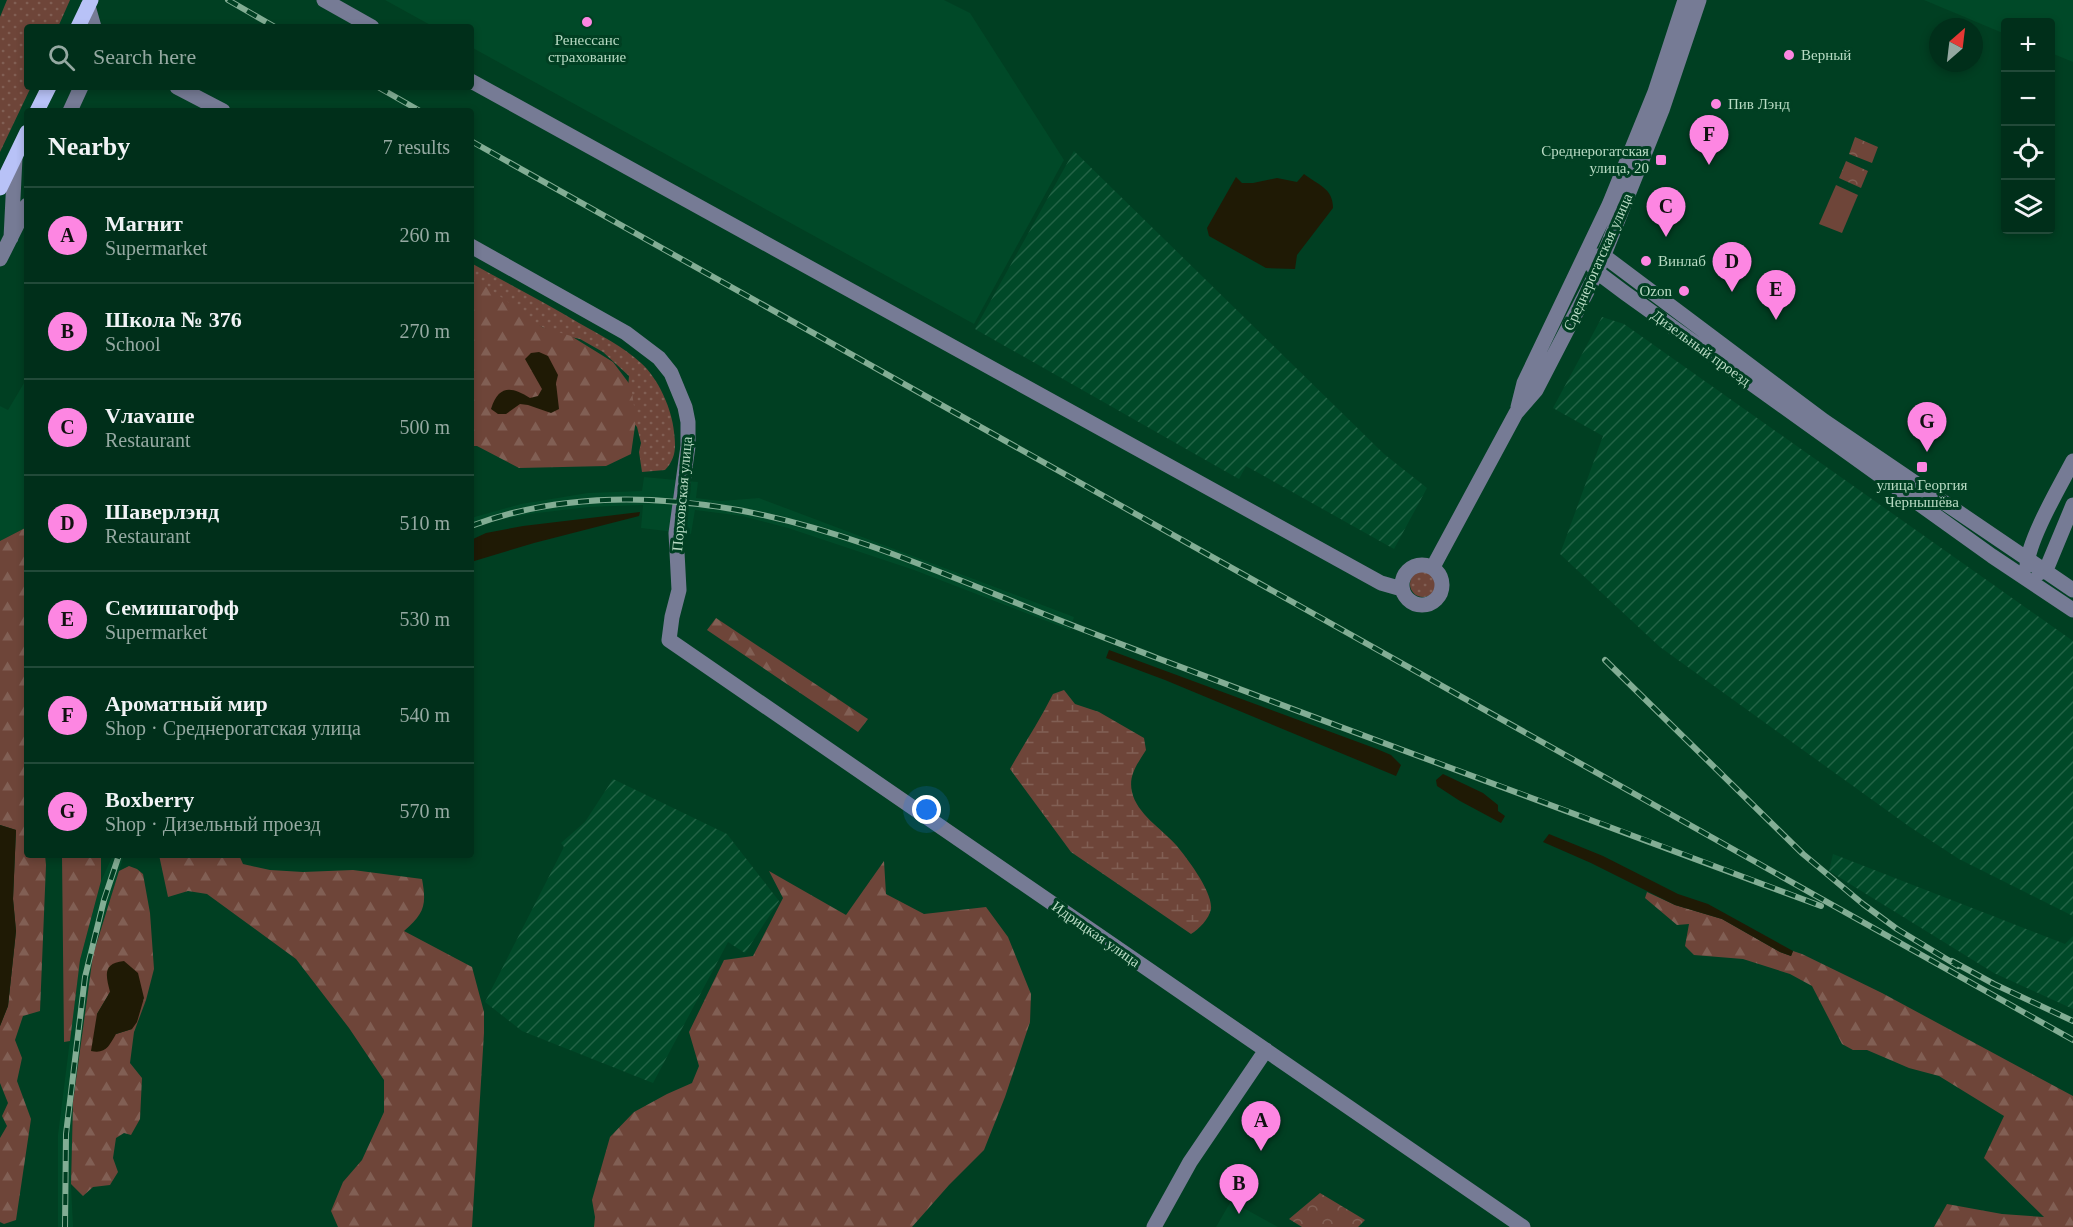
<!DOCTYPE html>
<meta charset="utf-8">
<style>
body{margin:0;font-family:Georgia,serif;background:#0a3723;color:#f1f3f6}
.controls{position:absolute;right:18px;top:18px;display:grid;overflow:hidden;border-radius:6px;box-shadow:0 3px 9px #0003}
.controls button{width:54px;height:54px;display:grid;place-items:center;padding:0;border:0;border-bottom:2px solid #224a39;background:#002f1a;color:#f1f3f6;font:30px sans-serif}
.compass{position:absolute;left:1929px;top:18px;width:54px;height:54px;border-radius:50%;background:#002f1a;box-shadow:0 3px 9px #0003;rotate:28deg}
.you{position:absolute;left:927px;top:810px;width:21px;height:21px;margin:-15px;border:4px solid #fff;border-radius:50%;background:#1a73e8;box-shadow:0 0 0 9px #1a73e833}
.badge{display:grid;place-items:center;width:39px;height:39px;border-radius:50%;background:#fd86e2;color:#111;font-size:20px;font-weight:700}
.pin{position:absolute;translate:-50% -50px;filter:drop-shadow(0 2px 3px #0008)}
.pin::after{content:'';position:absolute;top:32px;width:21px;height:18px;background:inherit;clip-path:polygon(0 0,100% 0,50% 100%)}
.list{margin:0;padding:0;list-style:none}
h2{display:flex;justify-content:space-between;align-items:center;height:78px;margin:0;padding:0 24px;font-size:26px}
h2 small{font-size:20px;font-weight:400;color:#95a9a2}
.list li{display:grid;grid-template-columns:39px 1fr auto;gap:18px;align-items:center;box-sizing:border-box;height:96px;padding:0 24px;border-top:2px solid #224a39}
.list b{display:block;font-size:22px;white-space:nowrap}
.list p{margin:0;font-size:20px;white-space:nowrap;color:#95a9a2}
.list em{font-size:20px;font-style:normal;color:#95a9a2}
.icon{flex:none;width:33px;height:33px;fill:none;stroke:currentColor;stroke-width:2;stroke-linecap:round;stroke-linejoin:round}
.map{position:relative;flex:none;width:2073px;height:1227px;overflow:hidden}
.search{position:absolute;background:#002f1a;box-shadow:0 3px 9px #0003;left:24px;top:24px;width:450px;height:66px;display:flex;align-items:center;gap:15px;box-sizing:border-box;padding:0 21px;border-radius:6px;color:#95a9a2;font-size:22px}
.panel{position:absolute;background:#002f1a;box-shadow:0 3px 9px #0003;left:24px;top:108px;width:450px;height:750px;border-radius:6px}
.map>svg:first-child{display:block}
</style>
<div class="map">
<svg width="2073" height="1227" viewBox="0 0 2073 1227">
<defs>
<pattern id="industrial-furrows" width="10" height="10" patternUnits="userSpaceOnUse" patternTransform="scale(1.5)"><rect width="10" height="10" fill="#004928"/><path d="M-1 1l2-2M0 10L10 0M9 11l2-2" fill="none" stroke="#236346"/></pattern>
<pattern id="grass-dots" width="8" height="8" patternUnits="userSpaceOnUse" patternTransform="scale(1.5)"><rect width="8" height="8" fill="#6e4539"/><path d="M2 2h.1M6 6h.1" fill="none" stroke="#815f54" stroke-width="1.8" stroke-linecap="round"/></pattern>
<pattern id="forest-firs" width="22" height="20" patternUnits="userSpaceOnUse" patternTransform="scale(1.5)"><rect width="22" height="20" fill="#6e4539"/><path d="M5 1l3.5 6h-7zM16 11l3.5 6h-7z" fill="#815f54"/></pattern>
<pattern id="wetland-marsh" width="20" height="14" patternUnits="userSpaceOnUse" patternTransform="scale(1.5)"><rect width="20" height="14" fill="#6e4539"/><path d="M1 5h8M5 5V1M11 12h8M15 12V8" fill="none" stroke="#815f54"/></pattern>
<pattern id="park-crowns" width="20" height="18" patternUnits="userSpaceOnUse" patternTransform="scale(1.5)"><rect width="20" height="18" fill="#6e4539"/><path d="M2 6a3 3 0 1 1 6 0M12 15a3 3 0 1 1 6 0" fill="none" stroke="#815f54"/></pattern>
</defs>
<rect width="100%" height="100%" fill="#003f22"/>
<!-- built -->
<path fill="#004928" d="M 385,0 L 944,0 L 970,13 L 1064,160 L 974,324 L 471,47 L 471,27 L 434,27 Z
M 1924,0 L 2073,0 L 2073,62 L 2051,53 L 2050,22 L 2006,22 L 2005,34 Z
M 27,378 L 27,527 L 0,541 L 0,406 L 8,410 Z
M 644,477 L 698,482 L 696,498 L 720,501 L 759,498 L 1074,617 L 1070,630 L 914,570 L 788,528 L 742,516 L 695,510 L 691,534 L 641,528 L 643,505 L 589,507 L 529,514 L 490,522 L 471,529 L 471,518 L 521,504 L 588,493 L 642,491 Z
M 113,855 L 124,855 L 93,955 L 73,1102 L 71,1184 L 73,1227 L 58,1227 L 58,1135 L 80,960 L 101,881 Z
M 1231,1201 L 1278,1227 L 1216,1227 Z"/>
<!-- industrial -->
<path fill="url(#industrial-furrows)" d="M 1074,151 L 1384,454 L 1427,488 L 1394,549 L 1246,466 L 1239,479 L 975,329 Z
M 1602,317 L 1624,324 L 2073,641 L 2073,916 L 1959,859 L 1910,827 L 1660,647 L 1560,554 L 1603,436 L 1553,408 Z
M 613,779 L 727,834 L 779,901 L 745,953 L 728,942 L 653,1083 L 522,1031 L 485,1002 L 564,847 L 561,843 L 585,822 Z
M 1833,854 L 2065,944 L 2073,936 L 2073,1009 L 1994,973 L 1829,871 Z"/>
<!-- grass -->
<path fill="url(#grass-dots)" d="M 7,0 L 70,0 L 58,27 L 27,27 L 27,87 L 31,87 L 0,152 L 0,17 Z
M 471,263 C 507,283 544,302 579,323 C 600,335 624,347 641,363 C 658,378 672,409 674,432 C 676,448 676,458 665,470 L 642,472 L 639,452 L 641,443 L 637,427 L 630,419 L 627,401 L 629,376 L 603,352 L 580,339 L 557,334 L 512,313 L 471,283 Z
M1410 584a13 13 0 1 1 26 0a13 13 0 1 1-26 0Z"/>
<!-- forest -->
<path fill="url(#forest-firs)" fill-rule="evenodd" d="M 471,278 L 490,289 L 542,327 L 571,336 L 613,362 L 631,386 L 636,419 L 631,454 L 606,466 L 519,468 L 477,446 L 471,446 Z
M 27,527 L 27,855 L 45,855 L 46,865 L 40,1011 L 23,1016 L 15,1040 L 22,1058 L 17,1081 L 31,1119 L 16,1220 L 4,1224 L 0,1222 L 0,1138 L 7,1126 L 2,1116 L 8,1103 L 0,1083 L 0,1026 L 8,1006 L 16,931 L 13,899 L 16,830 L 0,825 L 0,541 Z
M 716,618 L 868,719 L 858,732 L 707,630 Z
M 62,855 L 101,855 L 101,881 L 80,960 L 70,1041 L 64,1042 Z
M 159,855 L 239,855 L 243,864 L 270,870 L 303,872 L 353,870 L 422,879 C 427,906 424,913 404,931 L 472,967 L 484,1012 L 484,1033 L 472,1227 L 338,1227 L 331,1211 L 343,1182 L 362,1160 L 384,1112 L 384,1080 L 349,1028 L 296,959 L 207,894 L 188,891 L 168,897 Z
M 884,861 L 886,894 L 924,914 L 986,907 L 1008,937 L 1031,994 L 1030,1022 L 1005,1097 L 984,1150 L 949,1185 L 912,1227 L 594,1227 L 595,1217 L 592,1200 L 610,1137 L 634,1112 L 667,1094 L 692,1083 L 699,1066 L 689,1032 L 724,960 L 753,956 L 783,898 L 769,871 L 846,915 Z
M 129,866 L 137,869 L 143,874 L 150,913 L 154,969 L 146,1000 L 134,1032 L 130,1063 L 142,1078 L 140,1119 L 131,1135 L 124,1133 L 116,1138 L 113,1158 L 118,1172 L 110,1185 L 93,1187 L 83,1196 L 71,1184 L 73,1102 L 93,955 L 119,871 ZM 110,992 L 132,1029 L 116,1034 L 97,1014 Z
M 1647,892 L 1675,905 L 1722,919 L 1780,952 L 1791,956 L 1793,951 L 1802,954 L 1882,993 L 2073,1096 L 2073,1227 L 1934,1227 L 1947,1204 L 2002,1214 L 2044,1217 L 1984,1158 L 2004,1116 L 1939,1076 L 1909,1068 L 1867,1050 L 1853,1050 L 1842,1044 L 1812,986 L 1790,974 L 1743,959 L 1694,955 L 1685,946 L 1689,924 L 1677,925 L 1645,898 Z"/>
<!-- wetland -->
<path fill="url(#wetland-marsh)" d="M 1064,690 L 1075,704 L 1099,712 L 1144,738 L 1146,750 C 1138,763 1128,775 1132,792 C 1137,814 1161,828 1176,845 C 1187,858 1213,892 1211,909 C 1209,919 1199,929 1191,934 L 1071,852 L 1010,769 C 1024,744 1040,720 1053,694 Z"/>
<!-- park -->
<path fill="url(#park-crowns)" d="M 1855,137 L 1878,147 L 1872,163 L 1849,154 Z
M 1846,161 L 1868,171 L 1861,188 L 1839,178 Z
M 1320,1193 L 1365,1220 L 1358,1227 L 1302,1227 L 1289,1219 Z"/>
<!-- pitch -->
<path fill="#6e4539" d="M 1836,185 L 1858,195 L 1842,233 L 1819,224 Z"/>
<!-- water -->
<path fill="#1f1a05" d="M 1304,174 C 1318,185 1333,188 1333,208 L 1297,255 L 1295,269 L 1266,268 L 1209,236 L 1207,228 L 1236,177 L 1242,183 L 1253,183 L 1277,178 L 1297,182 Z
M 539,352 L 548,356 L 558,375 L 556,383 L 559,409 L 551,413 L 528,405 L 520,404 L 506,414 L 498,414 L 491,409 C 499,384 512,387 530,398 L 538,396 L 542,389 L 525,359 L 531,353 Z
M 640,512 L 639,516 L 534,543 L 471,562 L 471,540 L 486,533 L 523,526 Z
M 1109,650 L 1377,749 L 1391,755 L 1401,765 L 1396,776 L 1165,680 L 1106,658 Z
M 1443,774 L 1483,793 L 1498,805 L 1498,811 L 1505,816 L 1501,823 L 1460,801 L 1437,786 L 1436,780 Z
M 0,825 L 16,830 L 13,899 L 16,931 L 8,1006 L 0,1026 Z
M 1549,834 L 1603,856 L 1678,894 L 1708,904 L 1793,951 L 1791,956 L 1780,952 L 1722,919 L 1675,905 L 1591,863 L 1543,842 Z
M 124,961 L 138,973 L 144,998 L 137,1022 L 132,1029 L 116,1034 C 109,1046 106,1054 91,1051 L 97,1014 L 110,992 C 106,976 102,963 124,961 Z"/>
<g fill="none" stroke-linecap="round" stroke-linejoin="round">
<!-- minor -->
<path stroke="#767b95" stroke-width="15" d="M 324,0 L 372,27
M 88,6 L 94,27
M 471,81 L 1381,583 L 1402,589
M 177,87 L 223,111
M 70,111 L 81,87
M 11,238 L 15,158
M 471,246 L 626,333 L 659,358 L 671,373 L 685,407 L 688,422 L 688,446 L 676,533 L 679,590 L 672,617 L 669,640 L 1523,1227
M 1585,256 L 1597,272 L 1625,293 L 1992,556 L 2073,610
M 1594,256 L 1604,256 L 1824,421 L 2073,590
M 0,259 L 27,205
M 1518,407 L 1524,383 L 1609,205 L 1655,92 L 1685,0
M1402 585a20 20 0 1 1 40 0a20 20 0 1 1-40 0Z
M 2027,566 C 2028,540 2060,486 2073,461
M 1433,567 L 1516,413 L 1536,390 L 1597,272 L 1662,110 L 1699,0
M 2039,573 L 2046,570 L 2073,505
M 1154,1227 L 1190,1162 L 1266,1050"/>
<!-- major -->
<path stroke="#b8c2f7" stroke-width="15" d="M 78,27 L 91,0
M 37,111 L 49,87
M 0,188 L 27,132"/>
<!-- rail casing -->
<g stroke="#82ad94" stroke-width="6">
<path id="rail" d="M 228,0 L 275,27
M 378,87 L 420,111
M 471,141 L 2073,1040
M 471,526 C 554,495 646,494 732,509 C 833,526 930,568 1024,606 C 1068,624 1113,641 1157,658 C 1378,742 1601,822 1821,906
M 1605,660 L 1803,854 L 1863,904 L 1897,929 L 1958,966
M 1952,961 L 1994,984 L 2073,1021
M 65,1227 L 66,1134 L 85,977 L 104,900 L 119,855"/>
</g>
<!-- rail -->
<use href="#rail" stroke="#003f22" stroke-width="4" stroke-dasharray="11" stroke-linecap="butt"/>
</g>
<!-- markers -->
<g fill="#fd86e2" stroke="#003f22" stroke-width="2">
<circle cx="587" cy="22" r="6"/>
<circle cx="1789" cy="55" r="6"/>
<circle cx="1716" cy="104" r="6"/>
<rect x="1655" y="154" width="12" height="12" rx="3"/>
<circle cx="1646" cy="261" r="6"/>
<circle cx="1684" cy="291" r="6"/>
<rect x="1916" y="461" width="12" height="12" rx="3"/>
</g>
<g text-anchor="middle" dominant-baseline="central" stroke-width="6" stroke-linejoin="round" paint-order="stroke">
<!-- poi labels -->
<g font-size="15" fill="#b8dbc4" stroke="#003f22" text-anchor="start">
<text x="587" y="40" text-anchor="middle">Ренессанс<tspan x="587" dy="17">страхование</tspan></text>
<text x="1801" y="55">Верный</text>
<text x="1728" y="104">Пив Лэнд</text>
<text x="1649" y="151" text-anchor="end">Среднерогатская<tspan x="1649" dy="17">улица, 20</tspan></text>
<text x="1658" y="261">Винлаб</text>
<text x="1672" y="291" text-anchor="end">Ozon</text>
<text x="1922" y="485" text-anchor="middle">улица Георгия<tspan x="1922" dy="17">Чернышёва</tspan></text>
</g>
<!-- street labels -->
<g font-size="15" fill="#b8dbc4" stroke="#003f22">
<text transform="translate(1598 262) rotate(-66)">Среднерогатская улица</text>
<text transform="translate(1701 348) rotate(36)">Дизельный проезд</text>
<text transform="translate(682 494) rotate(-85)">Порховская улица</text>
<text transform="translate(1096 934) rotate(35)">Идрицкая улица</text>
</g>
</g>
</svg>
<div class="controls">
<button>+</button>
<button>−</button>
<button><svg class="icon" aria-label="locate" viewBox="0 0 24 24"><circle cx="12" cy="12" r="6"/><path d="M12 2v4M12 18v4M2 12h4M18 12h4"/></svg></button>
<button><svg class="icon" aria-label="layers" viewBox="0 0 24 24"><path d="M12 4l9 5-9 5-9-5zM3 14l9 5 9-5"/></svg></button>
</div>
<svg class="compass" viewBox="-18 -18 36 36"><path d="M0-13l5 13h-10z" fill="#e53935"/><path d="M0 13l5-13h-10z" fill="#95a9a2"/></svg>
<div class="you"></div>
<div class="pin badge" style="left:1261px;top:1151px">A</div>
<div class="pin badge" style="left:1239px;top:1214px">B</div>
<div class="pin badge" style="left:1666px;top:237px">C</div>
<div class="pin badge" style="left:1732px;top:292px">D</div>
<div class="pin badge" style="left:1776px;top:320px">E</div>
<div class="pin badge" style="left:1709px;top:165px">F</div>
<div class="pin badge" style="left:1927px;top:452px">G</div>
<div class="search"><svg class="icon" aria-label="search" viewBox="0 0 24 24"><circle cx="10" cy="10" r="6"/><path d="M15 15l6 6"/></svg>Search here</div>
<section class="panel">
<h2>Nearby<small>7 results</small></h2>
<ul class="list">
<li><span class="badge">A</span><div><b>Магнит</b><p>Supermarket</p></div><em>260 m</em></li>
<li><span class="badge">B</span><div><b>Школа № 376</b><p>School</p></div><em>270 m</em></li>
<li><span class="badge">C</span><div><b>Vлаvаше</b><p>Restaurant</p></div><em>500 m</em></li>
<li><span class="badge">D</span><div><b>Шаверлэнд</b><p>Restaurant</p></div><em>510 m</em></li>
<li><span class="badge">E</span><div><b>Семишагофф</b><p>Supermarket</p></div><em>530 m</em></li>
<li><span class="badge">F</span><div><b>Ароматный мир</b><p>Shop · Среднерогатская улица</p></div><em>540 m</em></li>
<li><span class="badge">G</span><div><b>Boxberry</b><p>Shop · Дизельный проезд</p></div><em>570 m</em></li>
</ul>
</section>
</div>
